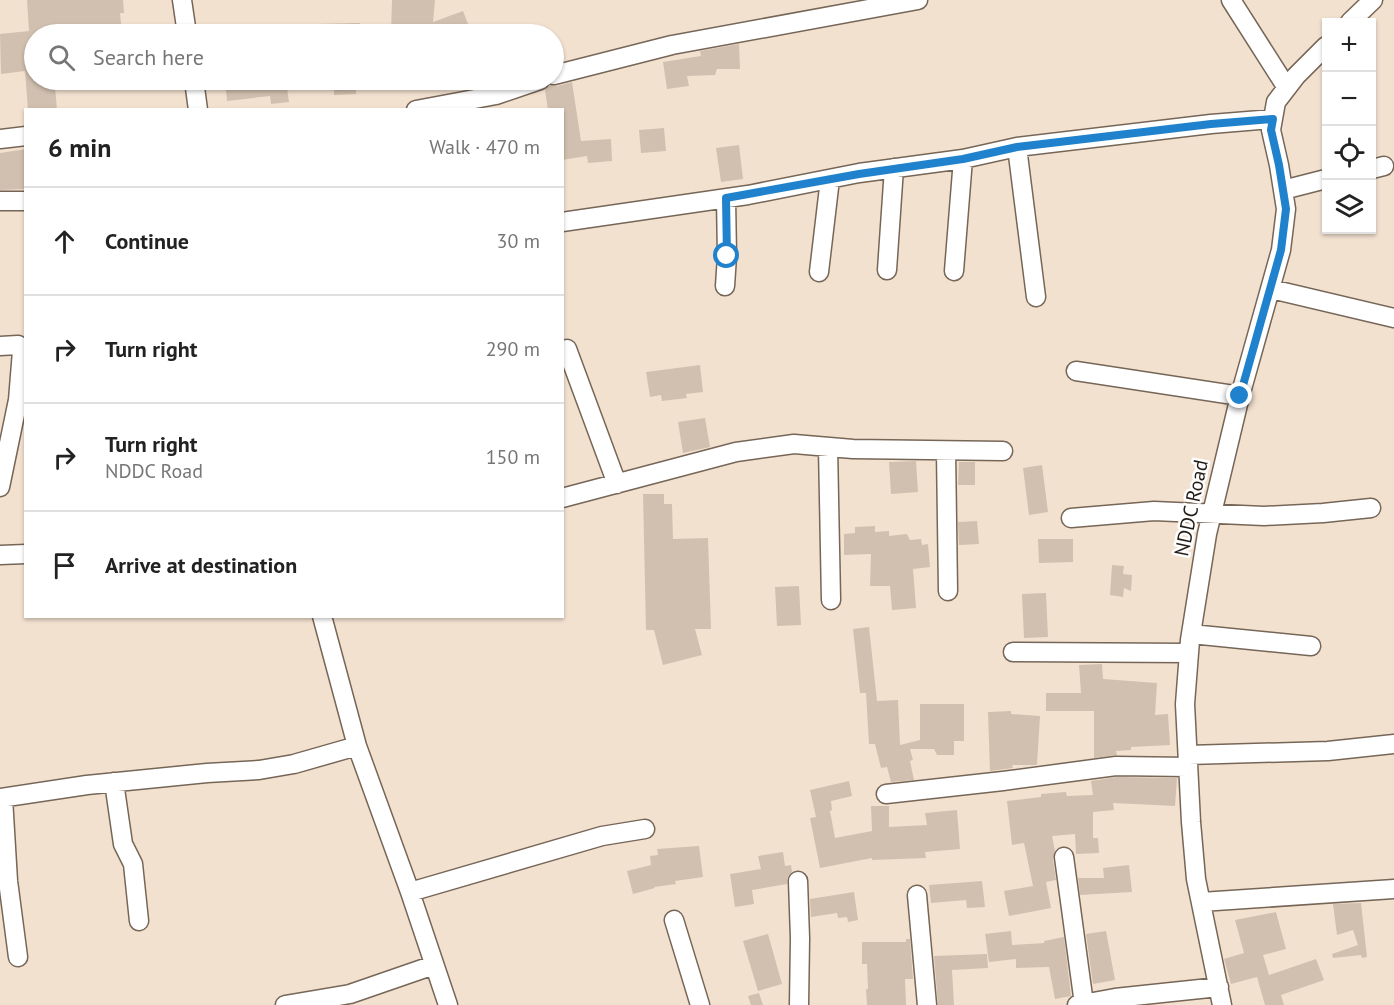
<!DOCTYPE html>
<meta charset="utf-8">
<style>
body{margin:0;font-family:"PT Sans",sans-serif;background:#f2f2f2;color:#222}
.controls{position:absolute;right:18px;top:18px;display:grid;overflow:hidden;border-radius:0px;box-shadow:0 2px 4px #0004}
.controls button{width:54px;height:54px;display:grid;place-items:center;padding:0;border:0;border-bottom:2px solid #e0e0e0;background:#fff;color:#222;font:30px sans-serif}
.stop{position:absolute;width:18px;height:18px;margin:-14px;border:4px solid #2082cd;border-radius:50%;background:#fff}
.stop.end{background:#2082cd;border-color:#fff;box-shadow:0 2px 6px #0008}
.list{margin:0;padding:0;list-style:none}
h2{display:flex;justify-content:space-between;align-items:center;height:78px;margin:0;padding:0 24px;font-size:26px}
h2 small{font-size:20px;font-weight:400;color:#767676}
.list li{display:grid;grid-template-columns:39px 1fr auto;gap:18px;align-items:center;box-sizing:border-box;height:108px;padding:0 24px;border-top:2px solid #e0e0e0}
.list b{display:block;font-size:22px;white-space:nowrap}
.list p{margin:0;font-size:20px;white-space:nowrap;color:#767676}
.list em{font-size:20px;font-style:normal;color:#767676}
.icon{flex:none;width:33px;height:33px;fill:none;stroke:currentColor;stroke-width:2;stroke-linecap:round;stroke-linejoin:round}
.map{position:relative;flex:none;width:1394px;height:1005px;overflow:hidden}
.search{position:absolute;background:#fff;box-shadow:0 2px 4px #0004;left:24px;top:24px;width:540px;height:66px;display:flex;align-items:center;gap:15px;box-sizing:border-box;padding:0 21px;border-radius:33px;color:#767676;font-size:22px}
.panel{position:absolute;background:#fff;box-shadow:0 2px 4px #0004;left:24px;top:108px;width:540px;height:510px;border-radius:0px}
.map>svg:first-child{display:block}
</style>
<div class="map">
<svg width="1394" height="1005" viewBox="0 0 1394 1005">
<rect width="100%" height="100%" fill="#f3e1d0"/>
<!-- building -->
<path fill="#d1c0af" d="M 27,0 L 123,0 L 124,13 L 120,13 L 122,34 L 34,34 L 34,80 L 47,80 L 48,88 L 55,87 L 57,110 L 28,110 L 25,71 L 1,74 L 0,34 L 29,31 Z
M 392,0 L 435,0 L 433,22 L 463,11 L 472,34 L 391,34 Z
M 360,23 L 360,34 L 276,34 L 276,25 Z
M 739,44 L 740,69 L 717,69 L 715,75 L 687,76 L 689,86 L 667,89 L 663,62 L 701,56 L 700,51 Z
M 225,80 L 286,80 L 289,102 L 271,104 L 270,96 L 227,101 Z
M 334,80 L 356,80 L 356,94 L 334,95 Z
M 572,82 L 581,141 L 611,139 L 612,161 L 588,163 L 587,156 L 562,160 L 562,110 L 548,110 L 545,90 L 550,85 L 557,86 Z
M 664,128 L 666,151 L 641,153 L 639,130 Z
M 739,145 L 743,179 L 721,182 L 716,148 Z
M 26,149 L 26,189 L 0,190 L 0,153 Z
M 700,365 L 703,392 L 686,394 L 687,398 L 662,401 L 661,395 L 650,397 L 646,372 Z
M 705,418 L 710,447 L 683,453 L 678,422 Z
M 916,461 L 918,492 L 891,494 L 889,462 Z
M 959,462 L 975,462 L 975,485 L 958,485 Z
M 1042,465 L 1048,512 L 1029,515 L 1023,468 Z
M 643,494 L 664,494 L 664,504 L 672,504 L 673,539 L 708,538 L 711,629 L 695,629 L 702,655 L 663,665 L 654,630 L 646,630 Z
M 977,521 L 979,544 L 959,545 L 958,522 Z
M 875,526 L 875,532 L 889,531 L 889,536 L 907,534 L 910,540 L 921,539 L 922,545 L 928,544 L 930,567 L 913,569 L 916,608 L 892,610 L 890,586 L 870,586 L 871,554 L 844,555 L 844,534 L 855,533 L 855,527 Z
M 1038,539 L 1073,539 L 1073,562 L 1039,563 Z
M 1112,565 L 1124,566 L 1123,574 L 1132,575 L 1131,591 L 1124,588 L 1123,597 L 1110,595 Z
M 799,586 L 801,625 L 777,626 L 775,587 Z
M 1046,593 L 1048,637 L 1024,638 L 1022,594 Z
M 869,627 L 877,701 L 898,700 L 900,745 L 920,740 L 920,704 L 964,704 L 964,741 L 954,741 L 954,755 L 937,755 L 934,749 L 910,749 L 913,760 L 910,761 L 914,780 L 891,782 L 887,767 L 881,768 L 875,744 L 869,744 L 866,693 L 860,693 L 853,629 Z
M 1102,664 L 1103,679 L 1157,683 L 1155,715 L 1168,714 L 1170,745 L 1131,747 L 1131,750 L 1116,751 L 1117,755 L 1094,758 L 1094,711 L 1046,711 L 1046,693 L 1081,693 L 1079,665 Z
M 1011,711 L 1011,714 L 1040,716 L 1037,765 L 1012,765 L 1013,768 L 990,771 L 988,712 Z
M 1117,777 L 1177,778 L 1175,806 L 1113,803 L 1114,810 L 1093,812 L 1093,838 L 1098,838 L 1099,853 L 1076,854 L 1075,834 L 1052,836 L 1055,851 L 1053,859 L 1056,880 L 1046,882 L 1051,908 L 1009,916 L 1004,891 L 1033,886 L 1024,843 L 1012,845 L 1007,801 L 1041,797 L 1041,794 L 1066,792 L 1067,796 L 1093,795 L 1091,781 Z
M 849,781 L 852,796 L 831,801 L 832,810 L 830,811 L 835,838 L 872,831 L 871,806 L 889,806 L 889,827 L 927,825 L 925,813 L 957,810 L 960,849 L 925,852 L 926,858 L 872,860 L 872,858 L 820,868 L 810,818 L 816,817 L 810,790 Z
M 699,846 L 703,877 L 675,881 L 676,884 L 654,887 L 655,888 L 633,894 L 627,871 L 651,865 L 650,856 L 658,855 L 657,849 Z
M 783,852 L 785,866 L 791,865 L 792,872 L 788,876 L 787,884 L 752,890 L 754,904 L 735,907 L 730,874 L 761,869 L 758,856 Z
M 1129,865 L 1132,892 L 1080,895 L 1078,878 L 1104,878 L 1103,868 Z
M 982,881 L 985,907 L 967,908 L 966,900 L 931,903 L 929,885 Z
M 854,892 L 858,920 L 848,922 L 847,917 L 838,918 L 837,913 L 811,917 L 810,899 Z
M 1361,903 L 1367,957 L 1362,958 L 1361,955 L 1333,958 L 1332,954 L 1358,945 L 1353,930 L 1337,935 L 1333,904 Z
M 1276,912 L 1286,949 L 1263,955 L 1269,975 L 1316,959 L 1324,980 L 1281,995 L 1284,1005 L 1265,1005 L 1257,977 L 1231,984 L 1224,959 L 1244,953 L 1235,920 Z
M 1011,931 L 1012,945 L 1044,943 L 1044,941 L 1064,937 L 1071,996 L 1055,999 L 1049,967 L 1016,968 L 1016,959 L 989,962 L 985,934 Z
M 1106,931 L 1115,980 L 1093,984 L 1086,934 Z
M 768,934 L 782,984 L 758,991 L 743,941 Z
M 906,939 L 910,939 L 913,979 L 905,979 L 906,1005 L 867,1005 L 866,989 L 868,989 L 867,964 L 862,964 L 862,942 L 906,942 Z
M 987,954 L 988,968 L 952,970 L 954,1005 L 938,1005 L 934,956 Z
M 759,993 L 763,1005 L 751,1005 L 748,996 Z"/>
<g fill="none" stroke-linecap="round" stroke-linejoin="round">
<!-- minor casing -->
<g stroke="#766657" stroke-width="21">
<path id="minor" d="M 182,0 L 187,34
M 1231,0 L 1287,88
M 1350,22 L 1373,0
M 554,75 L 672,45 L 918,0
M 194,80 L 198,110
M 416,110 L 496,95 L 540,80
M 0,139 L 26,136
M 1017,147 L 1036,297
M 1372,169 L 1384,166
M 1283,190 L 1326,179
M 0,201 L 26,201
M 562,222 L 748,195 L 859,173 L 963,159 L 1017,147 L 1211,124 L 1273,119
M 887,270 L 894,168
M 954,271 L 963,159
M 819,272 L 830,179
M 725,286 L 727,256 L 726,198
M 1271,289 L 1394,318
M 0,346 L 18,345 L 22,351 L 18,400 L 0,487
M 567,349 L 617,484
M 1076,371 L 1240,396
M 828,447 L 831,600
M 946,451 L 948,591
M 562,498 L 736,452 L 794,444 L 853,449 L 1003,451
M 1071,518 L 1154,511 L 1264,516 L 1323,513 L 1371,508
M 0,555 L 26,554
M 322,616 L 357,746 L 410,892 L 448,1005
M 1191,634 L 1311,646
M 1013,652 L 1189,653
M 1188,755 L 1328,751 L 1394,744
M 114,782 L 123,844 L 133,864 L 139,921
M 886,794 L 1003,781 L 1116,766 L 1188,767
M 0,798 L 87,785 L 207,773 L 259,770 L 294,764 L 357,746
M 3,798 L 8,881 L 18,957
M 1064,857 L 1084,1004
M 798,881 L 800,938 L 799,1005
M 410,892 L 602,836 L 645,829
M 917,895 L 927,1005
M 1201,902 L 1394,889
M 674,920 L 700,1005
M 285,1005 L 350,994 L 434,965
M 1077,1005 L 1115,998 L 1219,987
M 1222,1005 L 1196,879 L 1191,822 L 1185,704 L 1190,640 L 1207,534 L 1240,396 L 1281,250 L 1286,209 L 1279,165 L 1271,130 L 1276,102 L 1296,76 L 1326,46"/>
</g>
<!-- minor -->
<use href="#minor" stroke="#fff" stroke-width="18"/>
</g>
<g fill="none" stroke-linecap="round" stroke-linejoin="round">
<!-- route -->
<path stroke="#2082cd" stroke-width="8" d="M 727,256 L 726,198 L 859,174 L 963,159 L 1017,147 L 1211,124 L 1273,119 L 1271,130 L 1279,165 L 1286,209 L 1281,250 L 1240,396"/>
</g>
<g text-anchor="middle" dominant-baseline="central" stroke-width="5" stroke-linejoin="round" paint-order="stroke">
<!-- street labels -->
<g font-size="20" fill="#231d16" stroke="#fff">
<text transform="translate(1191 508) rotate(-78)">NDDC Road</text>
</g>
</g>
</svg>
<div class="controls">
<button>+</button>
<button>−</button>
<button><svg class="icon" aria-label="locate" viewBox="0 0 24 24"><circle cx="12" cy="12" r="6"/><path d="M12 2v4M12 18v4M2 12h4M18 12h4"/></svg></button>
<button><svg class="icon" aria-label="layers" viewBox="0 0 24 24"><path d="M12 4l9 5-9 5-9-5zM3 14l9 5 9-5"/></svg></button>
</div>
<div class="stop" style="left:727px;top:256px"></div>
<div class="stop end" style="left:1240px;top:396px"></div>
<div class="search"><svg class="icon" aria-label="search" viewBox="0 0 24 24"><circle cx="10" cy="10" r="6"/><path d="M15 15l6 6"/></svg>Search here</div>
<section class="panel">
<h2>6 min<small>Walk · 470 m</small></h2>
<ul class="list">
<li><svg class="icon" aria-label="ahead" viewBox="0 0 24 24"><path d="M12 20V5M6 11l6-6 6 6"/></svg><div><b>Continue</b></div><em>30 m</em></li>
<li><svg class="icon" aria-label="right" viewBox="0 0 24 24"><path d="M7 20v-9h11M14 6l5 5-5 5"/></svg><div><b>Turn right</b></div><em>290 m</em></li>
<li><svg class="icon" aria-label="right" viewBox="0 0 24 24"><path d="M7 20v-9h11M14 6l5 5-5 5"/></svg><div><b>Turn right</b><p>NDDC Road</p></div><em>150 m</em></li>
<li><svg class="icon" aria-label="arrive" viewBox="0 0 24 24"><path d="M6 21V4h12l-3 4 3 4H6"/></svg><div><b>Arrive at destination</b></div></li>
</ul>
</section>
</div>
